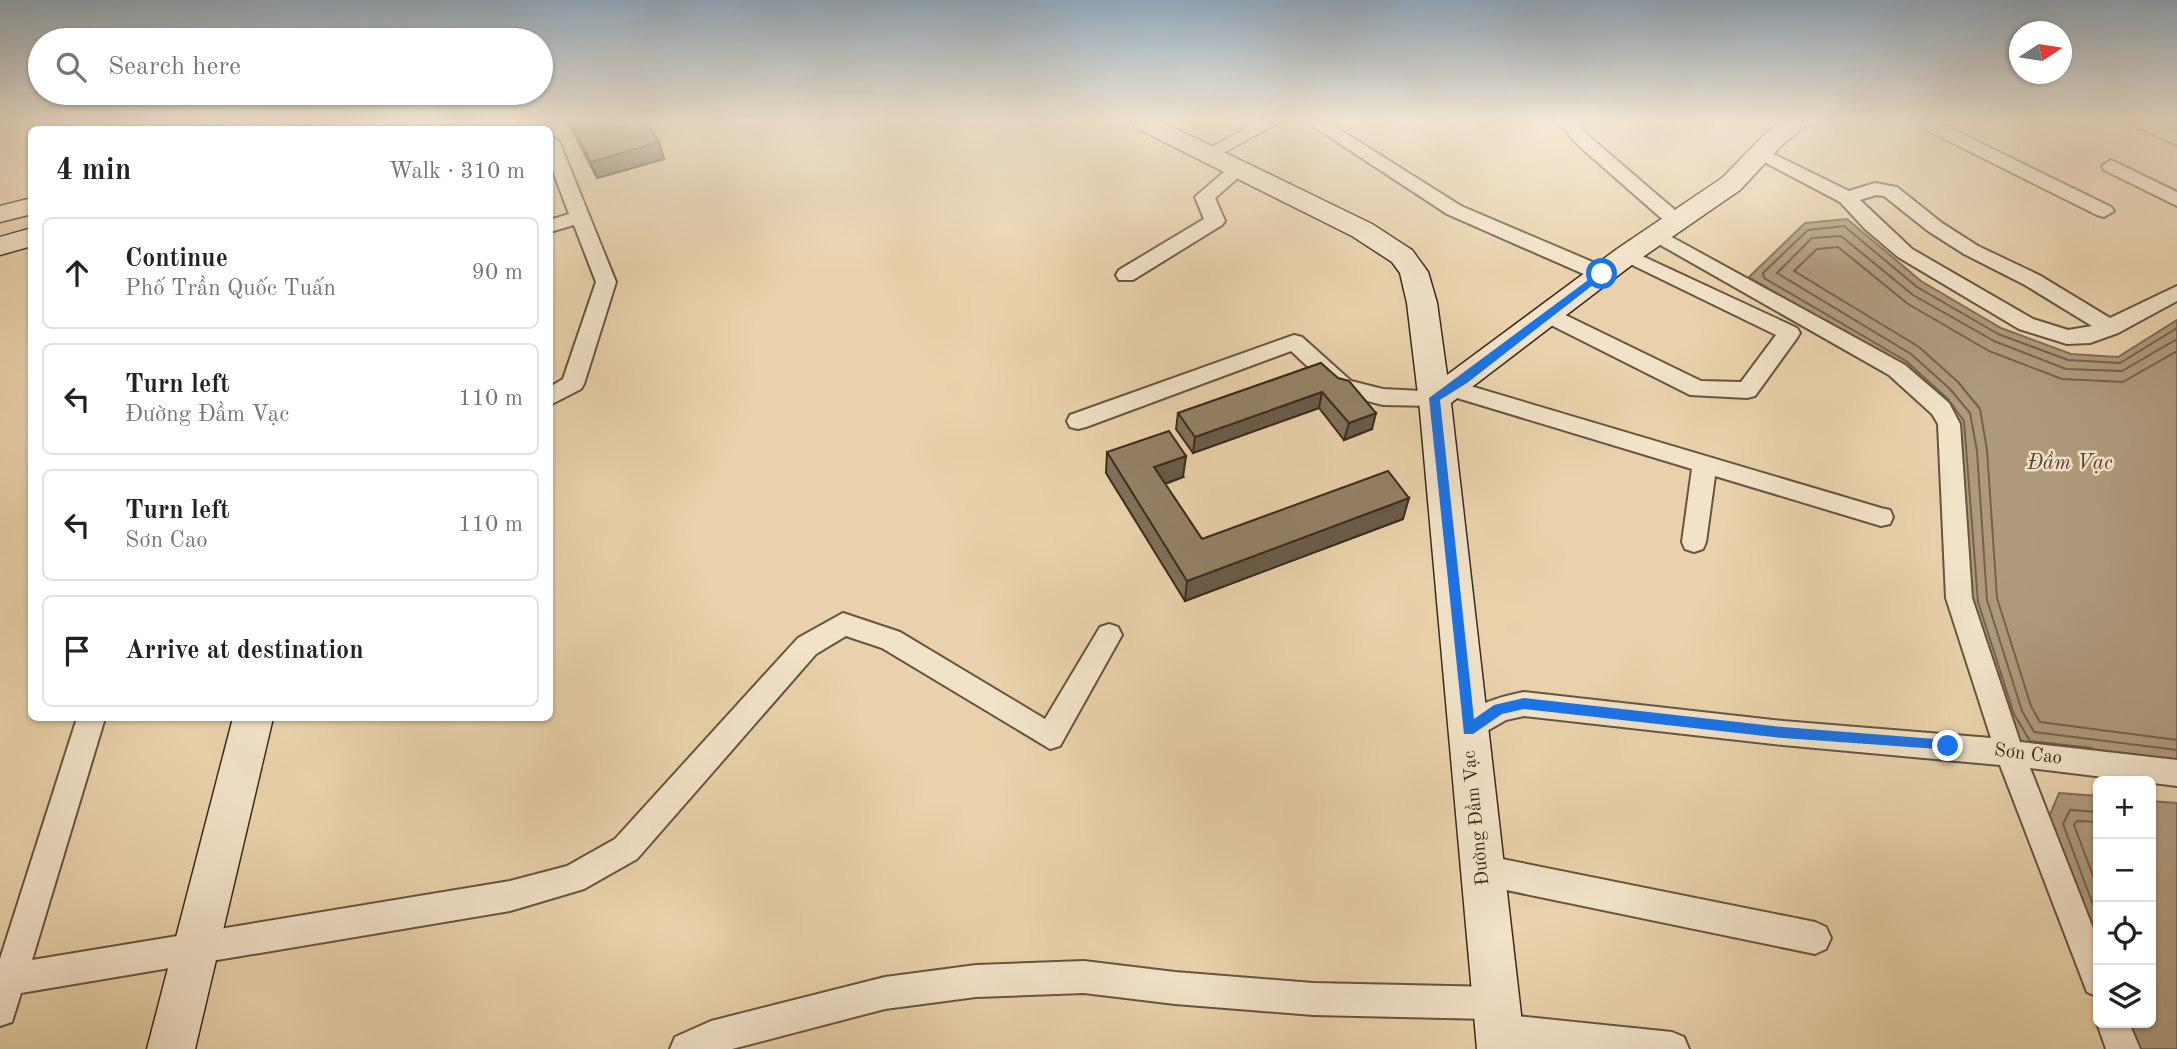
<!DOCTYPE html>
<meta charset="utf-8">
<style>
body{margin:0;font-family:"Old Standard TT",serif;background:#f2f2f2;color:#222}
.controls{position:absolute;right:21px;bottom:21px;display:grid;overflow:hidden;border-radius:10px;box-shadow:0 2px 5px #0004}
.controls button{width:63px;height:63px;display:grid;place-items:center;padding:0;border:0;border-bottom:2px solid #e0e0e0;background:#fff;color:#222;font:35px sans-serif}
.compass{position:absolute;left:2009px;top:21px;width:63px;height:63px;border-radius:50%;background:#fff;box-shadow:0 2px 5px #0004;rotate:78deg}
.stop{position:absolute;width:21px;height:21px;margin:-16px;border:5px solid #1a73e8;border-radius:50%;background:#fff}
.stop.end{background:#1a73e8;border-color:#fff;box-shadow:0 2px 7px #0008}
.list{margin:0;padding:0;list-style:none}
h2{display:flex;justify-content:space-between;align-items:center;height:91px;margin:0;padding:0 28px;font-size:30px}
h2 small{font-size:23px;font-weight:400;color:#767676}
.list li{display:grid;grid-template-columns:46px 1fr auto;gap:21px;align-items:center;box-sizing:border-box;height:112px;margin:0 14px 14px;padding:0 14px;border:2px solid #e0e0e0;border-radius:10px}
.list b{display:block;font-size:26px;white-space:nowrap}
.list p{margin:0;font-size:23px;white-space:nowrap;color:#767676}
.list em{font-size:23px;font-style:normal;color:#767676}
.icon{flex:none;width:38px;height:38px;fill:none;stroke:currentColor;stroke-width:2;stroke-linecap:round;stroke-linejoin:round}
.map{position:relative;flex:none;width:2177px;height:1049px;overflow:hidden}
.search{position:absolute;background:#fff;box-shadow:0 2px 5px #0004;left:28px;top:28px;width:525px;height:77px;display:flex;align-items:center;gap:18px;box-sizing:border-box;padding:0 24px;border-radius:38px;color:#767676;font-size:26px}
.panel{position:absolute;background:#fff;box-shadow:0 2px 5px #0004;left:28px;top:126px;width:525px;height:595px;border-radius:10px}
.map>svg:first-child{display:block}
</style>
<div class="map">
<svg width="2177" height="1049" viewBox="0 0 2177 1049">
<rect width="100%" height="100%" fill="#e9d2ab"/>
<filter id="stains"><feTurbulence type="fractalNoise" baseFrequency=".00286" numOctaves="4"/><feColorMatrix values="0 0 0 0 .2 0 0 0 0 .09 0 0 0 0 .02 0 0 0 .5 -.17"/></filter>
<radialGradient id="worn" r=".72"><stop offset=".6" stop-color="#630" stop-opacity="0"/><stop offset="1" stop-color="#630" stop-opacity=".3"/></radialGradient>
<!-- water -->
<path fill="#ae997b" stroke="#806d56" stroke-width="2" d="M 1847,219 L 1921,281 L 2001,328 L 2071,354 L 2118,357 L 2177,320 L 2177,766 L 2025,747 L 2007,718 L 1972,603 L 1961,452 L 1902,367 L 1749,277 L 1805,223 Z
M 2059,793 L 2098,796 L 2098,961 L 2046,824 Z
M 2151,801 L 2177,803 L 2177,1049 L 2132,1049 L 2122,1023 L 2151,1023 Z"/>
<g fill="none" stroke-linecap="round" stroke-linejoin="round">
<!-- shore -->
<path stroke="#74624d" stroke-width="2" d="M 2177,339 L 2122,371 L 2066,369 L 1994,341 L 1913,295 L 1841,236 L 1812,238 L 1777,273 L 1911,354 L 1950,389 L 1970,413 L 1977,451 L 1987,600 L 2022,711 L 2034,732 L 2177,750
M 2177,351 L 2123,382 L 2062,379 L 1989,351 L 1908,304 L 1838,247 L 1817,249 L 1794,271 L 1919,347 L 1958,382 L 1980,409 L 1987,450 L 1997,598 L 2031,706 L 2040,722 L 2177,740
M 1949,400 L 1906,361 L 1764,278 L 1763,273 L 1808,230 L 1844,226 L 1917,287 L 1998,334 L 2068,360 L 2120,363 L 2177,328
M 1951,403 L 1964,421 L 1978,602 L 2014,714 L 2030,741 L 2092,748
M 2098,812 L 2070,810 L 2063,824 L 2098,918
M 2098,822 L 2077,821 L 2074,825 L 2098,889"/>
<!-- street casing -->
<g stroke="#665542" stroke-width="4">
<path id="street" d="M 332,122 L 359,122 C 348,133 329,130 314,130 Z
M 1257,122 L 1279,122 L 1214,158 L 1202,158 L 1199,154 Z
M 1307,122 L 1328,122 L 1461,206 L 1609,269 L 1612,274 L 1609,279 L 1595,279 L 1447,214 Z
M 1558,122 L 1576,122 L 1591,138 L 1683,217 L 1686,221 L 1683,225 L 1669,225 L 1579,146 Z
M 1916,122 L 1938,122 L 2111,207 L 2114,211 L 2104,217 L 2097,215 L 1919,126 Z
M 2132,122 L 2154,122 L 2177,133 L 2177,145 L 2135,126 Z
M 550,136 L 559,141 L 616,282 L 584,384 L 581,389 L 550,405 L 550,387 L 563,379 L 596,282 L 574,225 L 550,232 L 550,220 L 569,214 L 550,163 Z
M 1761,148 L 1849,191 L 1875,183 L 1897,187 L 1942,223 L 1978,246 L 2039,275 L 2110,318 L 2177,286 L 2177,301 L 2118,333 L 2090,343 L 2067,344 L 2019,329 L 1898,257 L 1865,229 L 1840,202 L 1755,157 L 1752,153 ZM 1876,195 L 1884,196 L 1928,231 L 1964,254 L 2025,285 L 2092,326 L 2068,330 L 2033,319 L 1912,249 L 1860,200 Z
M 2111,160 L 2177,192 L 2177,206 L 2104,170 L 2102,166 Z
M 1239,163 L 1248,169 L 1215,198 L 1225,221 L 1222,225 L 1133,280 L 1119,280 L 1116,275 L 1119,270 L 1204,219 L 1195,197 L 1232,165 Z
M 1657,229 L 1905,365 L 1949,403 L 1960,424 L 1972,598 L 2020,742 L 2177,760 L 2177,786 L 2030,768 L 2098,941 L 2098,997 L 2087,992 L 2000,765 L 1783,745 L 1524,716 L 1506,720 L 1468,742 L 1458,739 L 1454,730 C 1466,705 1499,697 1524,692 L 1783,721 L 1991,738 L 1946,598 L 1938,424 L 1932,414 L 1889,375 L 1650,239 L 1647,235 L 1650,231 Z
M 1627,249 L 1797,328 L 1800,333 L 1797,338 L 1755,396 L 1747,398 L 1690,395 L 1541,320 L 1538,315 L 1541,310 L 1555,310 L 1701,381 L 1741,382 L 1776,335 L 1620,259 L 1617,255 L 1620,251 Z
M 1294,335 L 1302,337 L 1351,381 L 1383,389 L 1441,392 L 1439,388 L 1442,382 L 1450,380 L 1881,508 L 1890,510 L 1893,517 L 1890,524 L 1881,526 L 1715,476 L 1706,542 L 1703,549 L 1694,552 L 1685,549 L 1682,542 L 1692,469 L 1444,394 L 1446,398 L 1443,404 L 1435,406 L 1383,405 L 1336,393 L 1291,351 L 1086,427 L 1078,429 L 1070,427 L 1067,421 L 1070,415 Z
M 843,613 L 900,632 L 1045,719 L 1100,627 L 1109,624 L 1118,627 L 1122,635 L 1060,746 L 1050,749 L 882,648 L 846,636 L 816,654 L 637,859 L 584,889 L 510,911 L 21,993 L 12,1022 L 0,1026 L 0,959 L 77,718 L 105,718 L 32,960 L 510,881 L 567,866 L 615,839 L 798,638 Z
M 1482,855 L 1815,922 L 1826,927 L 1831,938 L 1826,949 L 1815,954 L 1482,885 L 1471,880 L 1467,870 L 1471,860 Z
M 1084,961 L 1175,972 L 1313,983 L 1496,987 L 1508,991 L 1512,1003 L 1506,1015 L 1672,1032 L 1684,1037 L 1689,1049 L 1513,1049 L 1487,1043 L 1483,1031 L 1488,1019 L 1313,1015 L 1175,1004 L 1084,993 L 976,997 L 885,1009 L 732,1049 L 670,1049 L 675,1037 L 711,1021 L 885,977 L 976,965 Z
M 2098,1019 L 2098,1023 L 2129,1023 L 2140,1049 L 2106,1049 L 2097,1023 Z"/>
</g>
<!-- secondary casing -->
<g stroke="#3b2b1f" stroke-width="3">
<path id="secondary" d="M 183,122 L 207,122 L 209,130 L 183,130 Z
M 237,122 L 261,122 L 262,130 L 236,130 Z
M 1131,122 L 1162,122 L 1372,224 L 1412,250 L 1428,272 L 1437,303 L 1447,375 L 1617,249 L 1722,178 L 1767,132 L 1782,122 L 1811,122 L 1785,142 L 1740,190 L 1637,261 L 1451,403 L 1525,1049 L 1477,1049 L 1420,411 L 1407,303 L 1400,273 L 1392,262 L 1352,236 L 1134,127 Z
M 32,198 L 32,214 L 0,222 L 0,206 Z
M 32,228 L 32,246 L 0,255 L 0,237 Z
M 233,718 L 273,718 L 195,1049 L 147,1049 Z"/>
</g>
<!-- street -->
<use href="#street" fill="#f1e2c8" fill-rule="evenodd"/>
<!-- secondary -->
<use href="#secondary" fill="#f1e2c8" fill-rule="evenodd"/>
</g>
<!-- wall -->
<path fill="#807059" stroke="#3b2b1f" stroke-width="2" d="M 568,122 L 612,122 L 619,127 L 659,142 L 664,159 L 597,178 Z
M 1321,363 L 1372,429 L 1344,440 L 1319,408 L 1193,453 L 1176,429 L 1178,413 Z
M 1107,452 L 1183,477 L 1165,484 L 1202,539 L 1403,519 L 1185,601 L 1106,473 Z"/>
<!-- shaded-wall -->
<path fill="#685b49" stroke="#3b2b1f" stroke-width="2" d="M 659,142 L 664,159 L 597,178 L 591,162 Z
M 1322,392 L 1319,408 L 1193,453 L 1195,437 Z
M 1376,413 L 1372,429 L 1344,440 L 1349,423 Z
M 1186,456 L 1183,477 L 1153,488 L 1154,467 Z
M 1409,498 L 1403,519 L 1185,601 L 1187,581 Z"/>
<!-- building -->
<path fill="#958268" stroke="#3b2b1f" stroke-width="2" d="M 570,122 L 616,122 L 619,127 L 637,122 L 647,122 L 659,142 L 591,162 Z
M 1321,363 L 1338,378 L 1349,381 L 1376,413 L 1349,423 L 1322,392 L 1195,437 L 1178,413 Z
M 1169,431 L 1186,456 L 1154,467 L 1202,539 L 1388,471 L 1409,498 L 1187,581 L 1107,452 Z"/>
<!-- sky -->
<linearGradient id="sky" x2="0" y2="1"><stop stop-color="#91a9bc"/><stop offset="0.45" stop-color="#f5ebd9"/><stop offset="1" stop-color="#f5ebd9" stop-opacity="0"/></linearGradient>
<rect width="2177" height="269" fill="url(#sky)"/>
<!-- route -->
<path fill="#1a73e8" d="M 1599,272 L 1607,274 L 1467,383 L 1440,400 L 1474,719 L 1494,705 L 1524,698 L 1783,727 L 1948,740 L 1952,742 L 1952,750 L 1783,738 L 1524,709 L 1502,714 L 1473,734 L 1464,734 L 1429,398 Z"/>
<g text-anchor="middle" dominant-baseline="central" stroke-width="5" stroke-linejoin="round" paint-order="stroke">
<!-- street labels -->
<g font-size="19" fill="#3b2b1f" stroke="#f1e2c8">
<text transform="translate(2028 755) rotate(7)">Sơn Cao</text>
<text transform="translate(1477 818) rotate(-96)">Đường Đầm Vạc</text>
</g>
<!-- water labels -->
<g font-size="21" font-style="italic" fill="#584636" stroke="#f1e2c8">
<text x="2070" y="463">Đầm Vạc</text>
</g>
</g>
<rect width="100%" height="100%" filter="url(#stains)"/>
<rect width="100%" height="100%" fill="url(#worn)"/>
</svg>
<div class="controls">
<button>+</button>
<button>−</button>
<button><svg class="icon" aria-label="locate" viewBox="0 0 24 24"><circle cx="12" cy="12" r="6"/><path d="M12 2v4M12 18v4M2 12h4M18 12h4"/></svg></button>
<button><svg class="icon" aria-label="layers" viewBox="0 0 24 24"><path d="M12 4l9 5-9 5-9-5zM3 14l9 5 9-5"/></svg></button>
</div>
<svg class="compass" viewBox="-18 -18 36 36"><path d="M0-13l5 13h-10z" fill="#e53935"/><path d="M0 13l5-13h-10z" fill="#767676"/></svg>
<div class="stop" style="left:1602px;top:274px"></div>
<div class="stop end" style="left:1948px;top:746px"></div>
<div class="search"><svg class="icon" aria-label="search" viewBox="0 0 24 24"><circle cx="10" cy="10" r="6"/><path d="M15 15l6 6"/></svg>Search here</div>
<section class="panel">
<h2>4 min<small>Walk · 310 m</small></h2>
<ul class="list">
<li><svg class="icon" aria-label="ahead" viewBox="0 0 24 24"><path d="M12 20V5M6 11l6-6 6 6"/></svg><div><b>Continue</b><p>Phố Trần Quốc Tuấn</p></div><em>90 m</em></li>
<li><svg class="icon" aria-label="left" viewBox="0 0 24 24"><path d="M17 20v-9H6M10 6l-5 5 5 5"/></svg><div><b>Turn left</b><p>Đường Đầm Vạc</p></div><em>110 m</em></li>
<li><svg class="icon" aria-label="left" viewBox="0 0 24 24"><path d="M17 20v-9H6M10 6l-5 5 5 5"/></svg><div><b>Turn left</b><p>Sơn Cao</p></div><em>110 m</em></li>
<li><svg class="icon" aria-label="arrive" viewBox="0 0 24 24"><path d="M6 21V4h12l-3 4 3 4H6"/></svg><div><b>Arrive at destination</b></div></li>
</ul>
</section>
</div>
